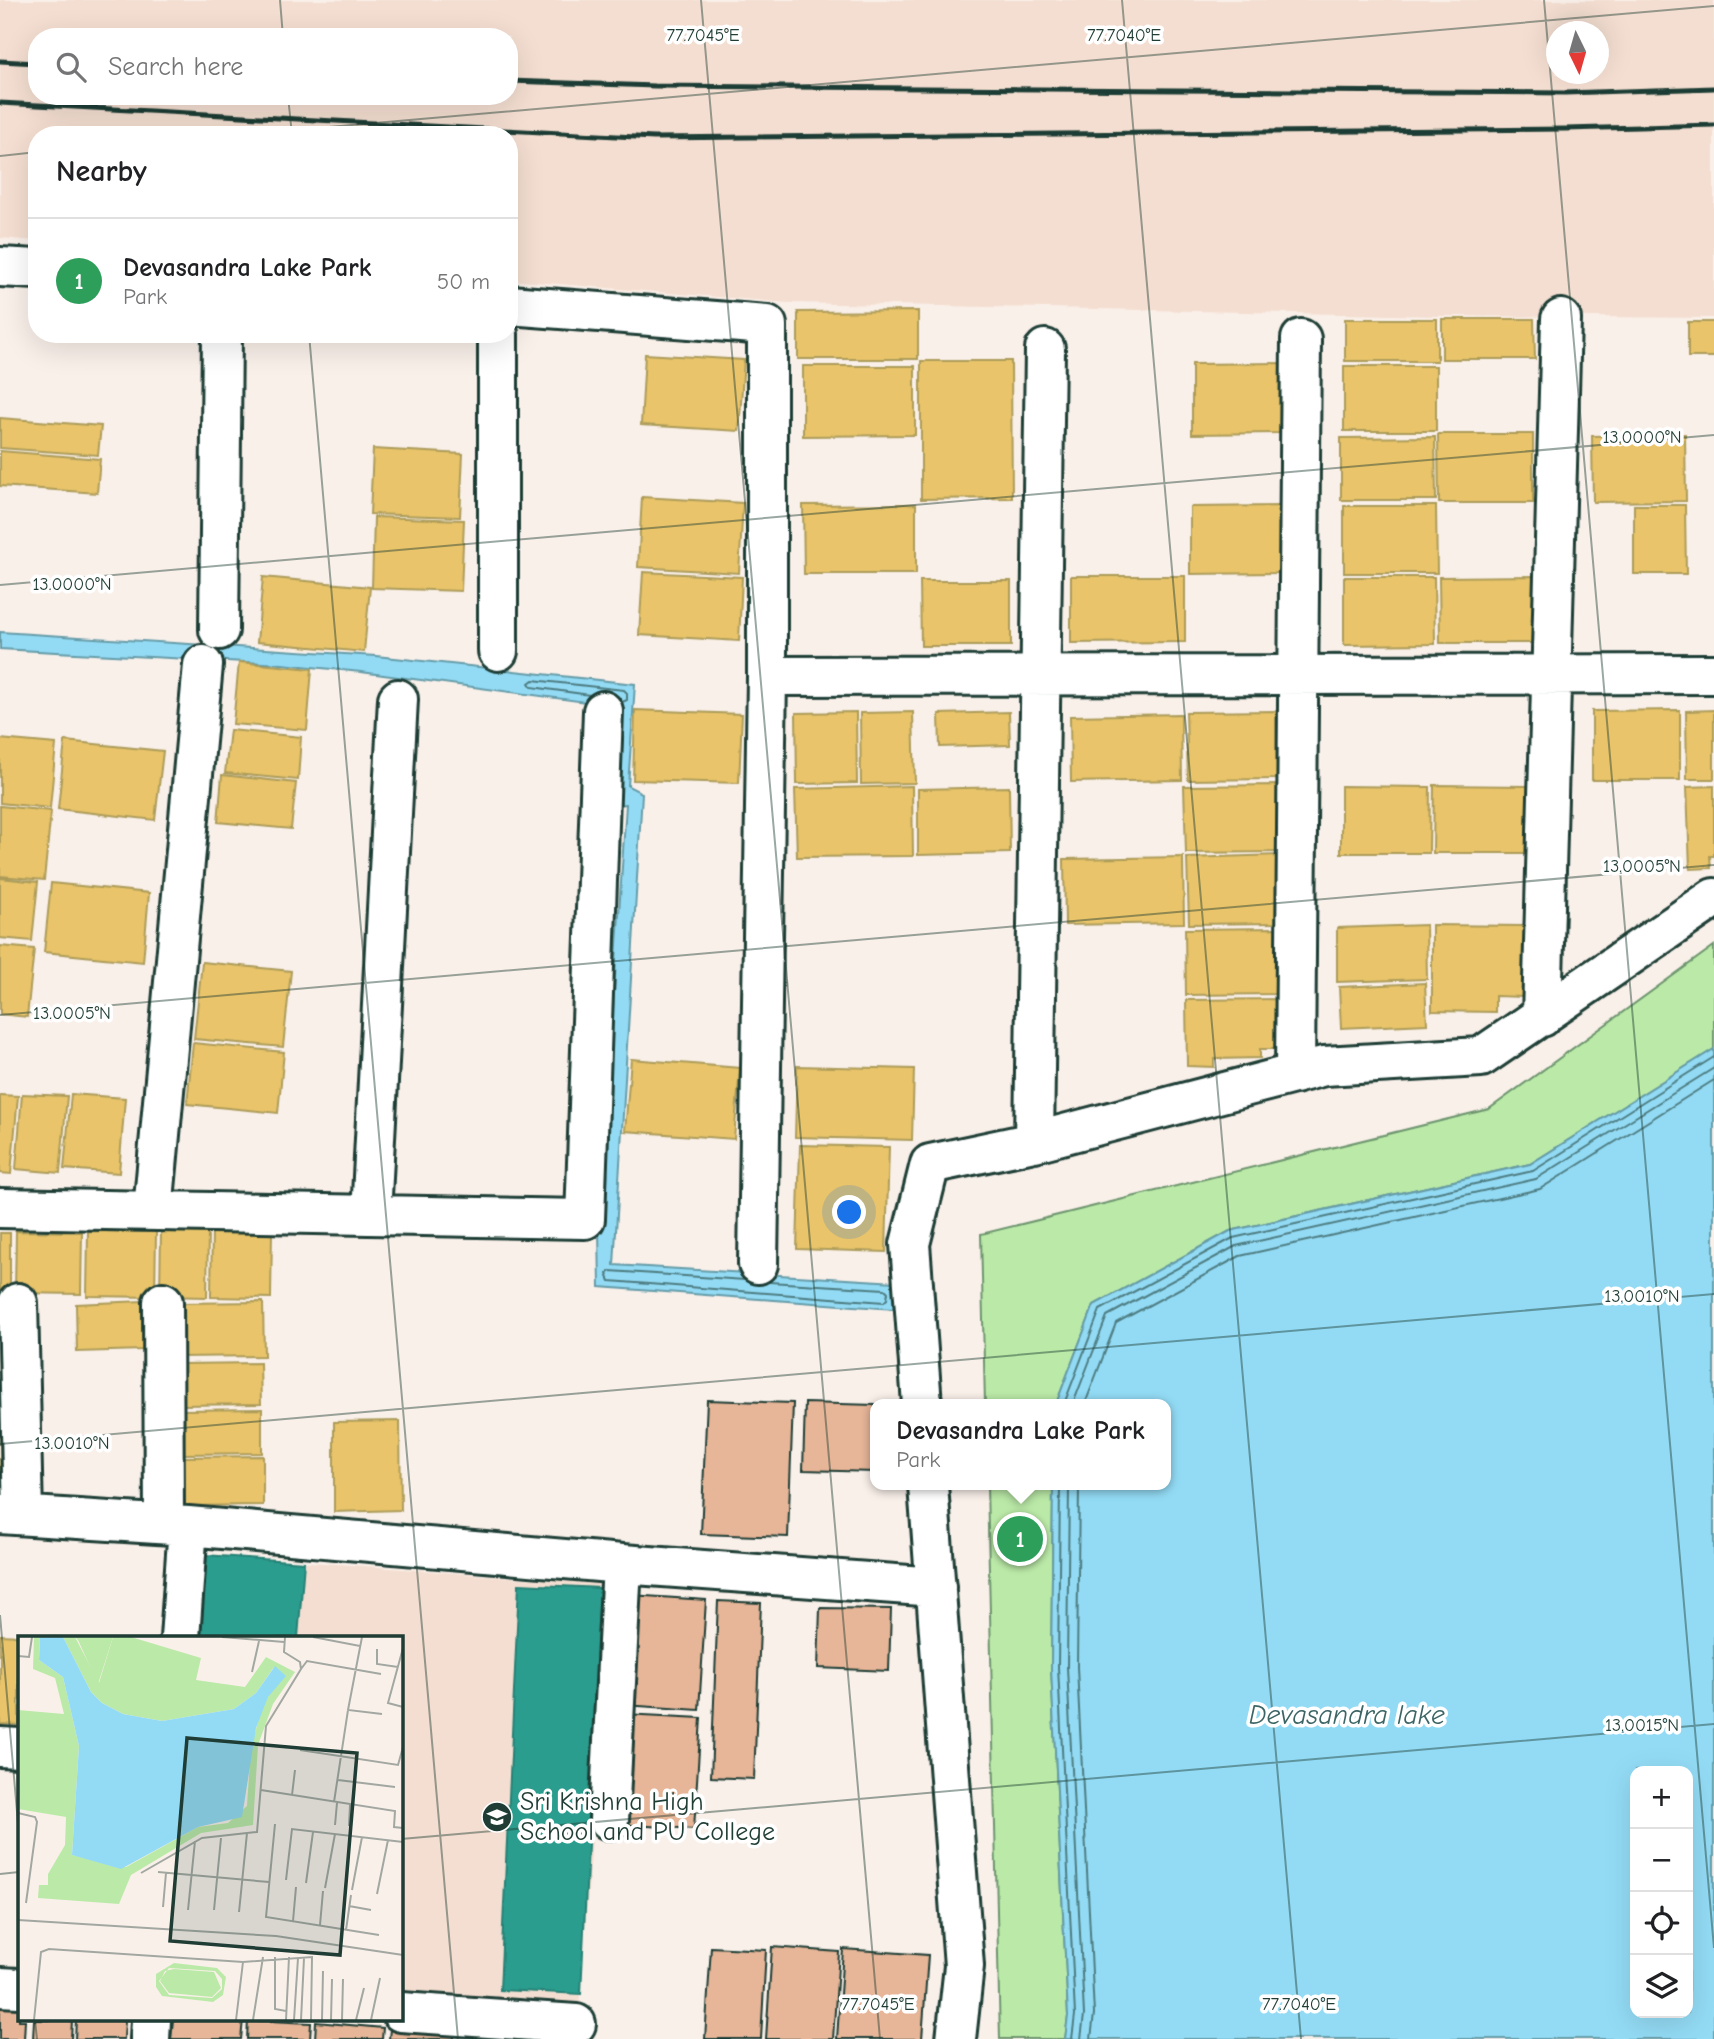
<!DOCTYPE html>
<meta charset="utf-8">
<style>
body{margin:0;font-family:"Comic Neue",sans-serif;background:#f6f6f6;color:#202124}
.controls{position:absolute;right:21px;bottom:21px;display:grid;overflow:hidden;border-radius:14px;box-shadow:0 7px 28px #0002}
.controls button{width:63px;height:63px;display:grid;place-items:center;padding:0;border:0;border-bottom:2px solid #e0e0e0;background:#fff;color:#202124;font:35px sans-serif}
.compass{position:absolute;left:1546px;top:21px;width:63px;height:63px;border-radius:50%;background:#fff;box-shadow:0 7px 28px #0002;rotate:175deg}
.you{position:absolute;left:850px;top:1213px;width:24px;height:24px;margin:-18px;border:5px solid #fff;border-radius:50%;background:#1a73e8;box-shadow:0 0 0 10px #1a73e833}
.badge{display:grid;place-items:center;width:46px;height:46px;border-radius:50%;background:#0b8043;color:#fff;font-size:23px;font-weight:700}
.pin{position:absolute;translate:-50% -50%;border:4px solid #fff;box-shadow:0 2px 7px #0006}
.popup{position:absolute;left:870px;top:1399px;width:301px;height:91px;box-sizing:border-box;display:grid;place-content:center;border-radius:14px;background:#fff;filter:drop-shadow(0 2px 5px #0005);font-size:23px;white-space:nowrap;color:#757577}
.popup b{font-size:26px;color:#202124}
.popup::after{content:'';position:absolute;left:50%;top:100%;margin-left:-14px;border:14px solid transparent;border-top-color:#fff}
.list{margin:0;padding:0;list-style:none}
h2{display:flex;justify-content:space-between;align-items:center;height:91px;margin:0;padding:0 28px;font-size:30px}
h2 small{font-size:23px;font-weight:400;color:#757577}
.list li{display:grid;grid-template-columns:46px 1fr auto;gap:21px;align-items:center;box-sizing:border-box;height:126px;padding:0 28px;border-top:2px solid #e0e0e0}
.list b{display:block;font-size:26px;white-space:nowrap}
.list p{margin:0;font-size:23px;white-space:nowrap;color:#757577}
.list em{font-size:23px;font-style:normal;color:#757577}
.icon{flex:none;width:38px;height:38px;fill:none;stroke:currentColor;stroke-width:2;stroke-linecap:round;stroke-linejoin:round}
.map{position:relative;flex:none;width:1714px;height:2039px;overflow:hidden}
.search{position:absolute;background:#fff;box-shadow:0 7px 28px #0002;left:28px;top:28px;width:490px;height:77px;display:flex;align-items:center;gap:18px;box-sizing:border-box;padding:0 24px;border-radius:28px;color:#757577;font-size:26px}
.panel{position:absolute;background:#fff;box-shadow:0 7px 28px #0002;left:28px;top:126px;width:490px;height:217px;border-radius:28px}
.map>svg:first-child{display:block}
</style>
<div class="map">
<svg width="1714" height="2039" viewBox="0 0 1714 2039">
<rect width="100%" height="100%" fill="#faf0ea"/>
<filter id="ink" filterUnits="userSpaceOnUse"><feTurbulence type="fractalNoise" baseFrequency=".0143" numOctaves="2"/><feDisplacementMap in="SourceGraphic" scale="14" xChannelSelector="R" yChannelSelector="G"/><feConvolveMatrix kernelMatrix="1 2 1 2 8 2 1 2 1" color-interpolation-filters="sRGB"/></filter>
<g filter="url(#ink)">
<!-- built -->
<path fill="#f4ded1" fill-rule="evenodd" d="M 0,0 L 1714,0 L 1714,318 L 1441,316 L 789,303 L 509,280 L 509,135 L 37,135 L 37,241 L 0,238 ZM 1556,32 L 1598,32 L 1598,74 L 1556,74 ZM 37,37 L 509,37 L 509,96 L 37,96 Z
M 205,1554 L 612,1585 L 579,2009 L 401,1995 L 401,1638 L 199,1638 Z"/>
<!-- green -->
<path fill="#bbeaa8" stroke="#6d946e" stroke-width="2" d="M 1714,946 L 1714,1049 L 1530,1164 L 1230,1231 L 1094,1305 L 1056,1404 L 985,1404 L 981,1234 L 1489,1109 Z
M 987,1485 L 1053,1485 L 1051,1668 L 1068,2016 L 1065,2039 L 1000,2039 Z"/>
<!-- water -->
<path fill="#93dbf5" stroke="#659ca8" stroke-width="2" fill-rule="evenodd" d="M 0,632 L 376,656 L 635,684 L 628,786 L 642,793 L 614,1265 L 896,1282 L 893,1309 L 600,1287 L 599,1229 L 626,804 L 613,806 L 616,706 L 361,672 L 282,664 L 0,649 Z
M 1714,1049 L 1714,2039 L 1065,2039 L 1068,2016 L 1051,1668 L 1053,1485 L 1165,1485 L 1165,1404 L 1056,1404 L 1094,1305 L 1230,1231 L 1530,1164 ZM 1635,1771 L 1688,1771 L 1688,2013 L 1635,2013 Z"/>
<!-- homes -->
<path fill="#e9c46a" stroke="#ac9c5a" stroke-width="2" d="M 918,311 L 918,359 L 798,359 L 798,312 Z
M 1345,319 L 1437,319 L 1437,361 L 1345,361 Z
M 1442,319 L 1534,319 L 1535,359 L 1442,359 Z
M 1688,322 L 1714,322 L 1714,357 L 1688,357 Z
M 645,354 L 744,360 L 739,431 L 641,425 Z
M 921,361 L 1011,361 L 1012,498 L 921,499 Z
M 1285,363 L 1285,433 L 1192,434 L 1192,364 Z
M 803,366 L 915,366 L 915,435 L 803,436 Z
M 1344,366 L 1436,366 L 1436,431 L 1344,431 Z
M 0,418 L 101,426 L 98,455 L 0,448 Z
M 1438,434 L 1533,434 L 1533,503 L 1439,503 Z
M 1685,434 L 1686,501 L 1593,502 L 1592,436 Z
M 1435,437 L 1436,500 L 1341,500 L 1341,438 Z
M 373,449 L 463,454 L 460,517 L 370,514 Z
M 0,451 L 100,459 L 97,493 L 0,486 Z
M 642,497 L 743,503 L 739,573 L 638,567 Z
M 916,504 L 916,574 L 804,574 L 803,505 Z
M 1634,505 L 1685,505 L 1686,574 L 1634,574 Z
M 1281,506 L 1281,573 L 1190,574 L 1190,507 Z
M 1344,506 L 1436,506 L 1437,573 L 1344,573 Z
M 374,517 L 464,520 L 461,591 L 372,588 Z
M 643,572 L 742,577 L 739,641 L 639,635 Z
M 1071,576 L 1185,576 L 1185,642 L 1071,643 Z
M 1533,576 L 1532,643 L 1440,643 L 1439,577 Z
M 263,577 L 370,587 L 364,652 L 257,642 Z
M 1344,577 L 1434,577 L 1435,644 L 1344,645 Z
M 920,581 L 1011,581 L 1011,646 L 921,646 Z
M 239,662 L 312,669 L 307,730 L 233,724 Z
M 635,710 L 742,714 L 739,783 L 633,780 Z
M 1680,710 L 1680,780 L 1592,780 L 1592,711 Z
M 1714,710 L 1714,779 L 1687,779 L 1686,711 Z
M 1276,711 L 1277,779 L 1188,780 L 1186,712 Z
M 856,712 L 857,783 L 797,784 L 796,713 Z
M 913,712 L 915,783 L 861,784 L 860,713 Z
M 1009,712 L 1010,745 L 940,747 L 939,714 Z
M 1181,714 L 1182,780 L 1071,782 L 1070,716 Z
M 230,730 L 301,737 L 298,780 L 225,773 Z
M 0,739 L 56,744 L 50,808 L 0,803 Z
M 65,741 L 163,751 L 155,820 L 58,809 Z
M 222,775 L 296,783 L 291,829 L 218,822 Z
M 1280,785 L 1280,852 L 1186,853 L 1184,786 Z
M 1434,785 L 1529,786 L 1528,853 L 1433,853 Z
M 912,786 L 913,856 L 797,857 L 795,789 Z
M 1341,786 L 1430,787 L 1429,853 L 1341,853 Z
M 1714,786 L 1714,856 L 1710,856 L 1711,868 L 1690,869 L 1687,787 Z
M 1009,787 L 1010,853 L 918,855 L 918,789 Z
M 0,806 L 51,811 L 44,880 L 0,876 Z
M 1280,855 L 1281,923 L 1189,924 L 1187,858 Z
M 1183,857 L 1184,923 L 1065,925 L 1064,859 Z
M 0,878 L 38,882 L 32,941 L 0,938 Z
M 51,883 L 149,893 L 143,962 L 44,952 Z
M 1426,925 L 1427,979 L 1337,982 L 1337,928 Z
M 1432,925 L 1524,926 L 1523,997 L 1495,996 L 1495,1012 L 1432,1011 Z
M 1279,928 L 1279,994 L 1186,995 L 1185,929 Z
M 0,946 L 34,949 L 27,1017 L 0,1014 Z
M 202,962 L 291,971 L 283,1047 L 194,1039 Z
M 1425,983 L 1427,1024 L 1341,1028 L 1339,987 Z
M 1281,999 L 1282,1049 L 1260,1049 L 1260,1058 L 1214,1059 L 1214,1067 L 1187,1066 L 1186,1000 Z
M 193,1043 L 284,1052 L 278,1113 L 187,1104 Z
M 631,1059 L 740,1068 L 734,1139 L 625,1131 Z
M 797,1066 L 914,1069 L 912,1140 L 795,1137 Z
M 22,1094 L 67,1096 L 60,1173 L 16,1169 Z
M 71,1094 L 125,1098 L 119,1173 L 64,1169 Z
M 0,1095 L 18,1096 L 11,1174 L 0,1173 Z
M 800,1145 L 889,1147 L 886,1252 L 797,1249 Z
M 212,1230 L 272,1231 L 271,1298 L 211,1297 Z
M 16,1231 L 82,1232 L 81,1294 L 15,1293 Z
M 88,1231 L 156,1232 L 155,1297 L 87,1296 Z
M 161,1231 L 208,1231 L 207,1297 L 160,1296 Z
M 0,1233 L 10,1233 L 10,1292 L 0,1292 Z
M 143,1301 L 144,1350 L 77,1352 L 76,1304 Z
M 263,1302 L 264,1356 L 178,1357 L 177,1303 Z
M 0,1335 L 4,1489 L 0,1489 Z
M 260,1363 L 261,1404 L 180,1405 L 179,1364 Z
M 262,1409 L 262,1453 L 182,1454 L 181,1410 Z
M 400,1421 L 401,1510 L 334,1512 L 334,1422 Z
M 263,1456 L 263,1505 L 185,1506 L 184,1457 Z
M 0,1635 L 62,1638 L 19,1638 L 19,1725 L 0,1724 Z"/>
<!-- schools -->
<path fill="#2a9d8f" stroke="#278074" stroke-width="2" d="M 205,1555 L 304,1562 L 298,1638 L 199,1638 Z
M 519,1584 L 600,1588 L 581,1994 L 500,1990 Z"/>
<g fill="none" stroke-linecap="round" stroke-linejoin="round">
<!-- shore -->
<path stroke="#4d7c81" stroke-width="2" d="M 590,695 L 532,687 L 529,683 L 533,680 L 624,690 L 627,693 L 627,700 L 622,702
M 745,1280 L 610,1271 L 607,1274 L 610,1281 L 884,1302 L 887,1299 L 888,1292 L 885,1289 L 769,1282
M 1064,1404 L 1100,1310 L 1233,1238 L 1533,1171 L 1714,1057
M 1073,1404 L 1107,1316 L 1236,1246 L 1536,1179 L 1714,1068
M 1085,1404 L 1116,1323 L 1240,1256 L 1540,1189 L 1714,1080
M 1060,1485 L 1058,1667 L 1075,2015 L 1072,2039
M 1069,1485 L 1067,1667 L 1084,2015 L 1081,2039
M 1079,1485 L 1077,1667 L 1094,2014 L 1091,2039"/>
</g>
<!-- building -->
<path fill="#e7b598" stroke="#1f3d34" stroke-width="2" d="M 707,1400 L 793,1403 L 788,1537 L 701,1534 Z
M 805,1403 L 875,1405 L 875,1472 L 803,1470 Z
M 630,1595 L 706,1600 L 699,1710 L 624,1705 Z
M 718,1601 L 761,1603 L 754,1779 L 711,1777 Z
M 820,1608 L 891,1609 L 889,1671 L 818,1668 Z
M 624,1714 L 701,1718 L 694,1829 L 617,1824 Z
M 711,1947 L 766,1950 L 761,2039 L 705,2039 Z
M 772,1947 L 839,1952 L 833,2039 L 766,2039 Z
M 843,1949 L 928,1955 L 922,2039 L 837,2039 Z
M 0,2001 L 19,2002 L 19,2020 L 25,2020 L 24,2039 L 0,2039 Z
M 34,2020 L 72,2020 L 71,2039 L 33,2039 Z
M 76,2020 L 125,2020 L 124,2039 L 75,2039 Z
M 173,2020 L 243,2020 L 241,2039 L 171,2039 Z
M 248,2020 L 311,2023 L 310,2039 L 247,2039 Z
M 316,2022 L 383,2028 L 382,2039 L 315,2039 Z
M 390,2029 L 454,2033 L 454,2039 L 389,2039 Z"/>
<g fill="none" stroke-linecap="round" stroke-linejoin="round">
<!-- street casing -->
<g stroke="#1f3d34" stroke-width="44">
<path id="street" d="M 0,267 L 37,269
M 509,305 L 767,325 L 767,676 L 758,1264
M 219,630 L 222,334
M 498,651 L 498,334
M 767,676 L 1714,674
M 1542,1017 L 1561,319
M 1295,1074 L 1301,339
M 1034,1142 L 1045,349
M 0,1208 L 585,1219 L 603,711
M 153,1211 L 203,665
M 371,1215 L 398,699
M 163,1302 L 164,1524
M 18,1303 L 23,1515
M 922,1404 L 910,1244 L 930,1164 L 1034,1142 L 1324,1066 L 1481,1057 L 1714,898
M 928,1485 L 964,1966 L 956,2039
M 0,1514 L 188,1526 L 622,1564 L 936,1587
M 180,1638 L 188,1526
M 0,1747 L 19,1748
M 609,1820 L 622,1564
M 0,1987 L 19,1988
M 401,2012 L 576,2024
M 150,2039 L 151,2020"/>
</g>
<!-- street -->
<use href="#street" stroke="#fff" stroke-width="38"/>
<!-- rail -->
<path stroke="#1f3d34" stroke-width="5" d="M 0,61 L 37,63
M 509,81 L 655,86 L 1565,93 L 1714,88
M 0,103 L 654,138 L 1566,129 L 1714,125"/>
</g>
</g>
<!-- ticks -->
<path fill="none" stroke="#1f3d34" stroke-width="2" stroke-opacity="0.45" d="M 280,0 L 283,37M 701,0 L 880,2039M 1122,0 L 1301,2039M 1544,0 L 1714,1948M 288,96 L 292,135M 238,135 L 1714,6M 0,156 L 37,152M 309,334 L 458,2039M 0,585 L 1714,435M 0,1015 L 1714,865M 0,1444 L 1714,1294M 0,1615 L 19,1835M 401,1839 L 1714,1724M 0,1874 L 19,1872M 35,2020 L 37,2039"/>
<!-- icons -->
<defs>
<g id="school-disc" transform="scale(1.575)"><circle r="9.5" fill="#1f3d34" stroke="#fff"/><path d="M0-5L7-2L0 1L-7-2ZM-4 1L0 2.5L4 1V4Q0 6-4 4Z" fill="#fff"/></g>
</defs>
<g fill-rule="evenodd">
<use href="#school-disc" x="497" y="1817"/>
</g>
<g text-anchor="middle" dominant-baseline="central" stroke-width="7" stroke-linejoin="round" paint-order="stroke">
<!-- poi labels -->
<g font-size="26" fill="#1f3d34" stroke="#fff" text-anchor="start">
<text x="520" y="1802">Sri Krishna High<tspan x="520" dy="30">School and PU College</tspan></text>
</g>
<!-- water labels -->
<g font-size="28" font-style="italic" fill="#3c6464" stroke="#fff">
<text x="1347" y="1715">Devasandra lake</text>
</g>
</g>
<!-- overview -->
<g transform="translate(18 1636)">
<rect width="385" height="385" fill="#faf0ea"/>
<path d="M 16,1 L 22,1 L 21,24 L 45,41 L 61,110 L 54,219 L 108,231 L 180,191 L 210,187 L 229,170 L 233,110 L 256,31 L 238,57 L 216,73 L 144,85 L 105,78 L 84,67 L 73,56 L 45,1 L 57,1 L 81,47 L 95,1 L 113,1 L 183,22 L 178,44 L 227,51 L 248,21 L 277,36 L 255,68 L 240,109 L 235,189 L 183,197 L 113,239 L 101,268 L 20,262 L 21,249 L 30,249 L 30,238 L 47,209 L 48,181 L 0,173 L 0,74 L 46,78 L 37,42 L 15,33 ZM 156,327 L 199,332 L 208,341 L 205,359 L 195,366 L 144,360 L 138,351 L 138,338 ZM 151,332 L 197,335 L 204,343 L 204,353 L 194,362 L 151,359 L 141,345 ZM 156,333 L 196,336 L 203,352 L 194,361 L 151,357 L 142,345 L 147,335 Z" fill="#bbeaa8" fill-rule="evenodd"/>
<path d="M 57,1 L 95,1 L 80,48 L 60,4 Z" fill="#bbeaa8"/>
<path d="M 22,1 L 45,1 L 73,56 L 84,67 L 105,78 L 144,85 L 216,73 L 238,57 L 257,30 L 268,40 L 250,61 L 238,92 L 224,181 L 180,191 L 103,233 L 54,219 L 61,110 L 45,41 L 21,24 Z" fill="#93dbf5"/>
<path fill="none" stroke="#a2a8a1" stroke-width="2" d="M 204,1 L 266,6M 295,1 L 342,10M 344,1 L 330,74 L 364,78M 385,12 L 370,67 L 385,71M 359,13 L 359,28 L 380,31M 0,20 L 11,21 L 14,1M 283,33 L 289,25 L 363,38M 234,36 L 241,5M 282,114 L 380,129 L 385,111M 320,144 L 377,151M 243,154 L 377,175 L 376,191 L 385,192M 274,159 L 277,134M 316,166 L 330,74M 0,177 L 17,181 L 19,186 L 8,267M 257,188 L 248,281 L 361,299M 317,189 L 319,167M 331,190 L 332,169M 140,236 L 251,246M 123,237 L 184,202 L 239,196 L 248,90 L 283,33 L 282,26 L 266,16 L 267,1M 268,244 L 274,193 L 385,206M 288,247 L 295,196M 307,252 L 317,198M 334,254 L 344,201M 359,258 L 370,204M 331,270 L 353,274M 145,271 L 148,237M 170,274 L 177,205M 196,274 L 203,202M 221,276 L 229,197M 0,284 L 258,300 L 385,319M 275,285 L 278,251M 302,289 L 305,255M 328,294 L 333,259M 257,321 L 257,373 L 268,375M 16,384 L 23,316 L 31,313 L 225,326 L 294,321 L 293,384M 218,384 L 225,326M 235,384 L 245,321M 268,384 L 271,321M 276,384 L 280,322M 283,384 L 286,322M 304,384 L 305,335M 313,384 L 314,343M 324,384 L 325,343M 338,384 L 346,352M 353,384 L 362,342"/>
<path fill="#1f3d34" fill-opacity="0.15" stroke="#1f3d34" stroke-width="3.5" d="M 169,102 L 339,117 L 322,319 L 152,305 Z"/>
<rect width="385" height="385" fill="none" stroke="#1f3d34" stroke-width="3.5"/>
</g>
<g font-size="18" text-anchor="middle" fill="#1f3d34" stroke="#fff" stroke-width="7" stroke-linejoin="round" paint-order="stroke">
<text x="703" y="41">77.7045°E</text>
<text x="1124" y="41">77.7040°E</text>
<text x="1642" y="443">13.0000°N</text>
<text x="72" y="590">13.0000°N</text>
<text x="1642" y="872">13.0005°N</text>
<text x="72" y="1019">13.0005°N</text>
<text x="1642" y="1302">13.0010°N</text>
<text x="72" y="1449">13.0010°N</text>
<text x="1642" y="1731">13.0015°N</text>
<text x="878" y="2010">77.7045°E</text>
<text x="1299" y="2010">77.7040°E</text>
</g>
</svg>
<div class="controls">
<button>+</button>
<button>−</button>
<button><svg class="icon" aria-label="locate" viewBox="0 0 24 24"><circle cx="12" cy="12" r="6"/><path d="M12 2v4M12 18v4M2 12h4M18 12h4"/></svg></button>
<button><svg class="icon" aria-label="layers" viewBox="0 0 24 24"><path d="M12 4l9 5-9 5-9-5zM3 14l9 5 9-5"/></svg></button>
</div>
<svg class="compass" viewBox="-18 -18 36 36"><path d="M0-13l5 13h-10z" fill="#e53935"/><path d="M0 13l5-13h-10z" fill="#757577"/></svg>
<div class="you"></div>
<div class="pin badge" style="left:1020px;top:1539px;background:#2e9e5b">1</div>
<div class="popup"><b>Devasandra Lake Park</b>Park</div>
<div class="search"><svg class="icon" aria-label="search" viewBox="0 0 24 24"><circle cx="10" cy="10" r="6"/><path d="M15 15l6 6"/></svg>Search here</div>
<section class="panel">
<h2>Nearby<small></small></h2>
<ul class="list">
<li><span class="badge" style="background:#2e9e5b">1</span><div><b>Devasandra Lake Park</b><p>Park</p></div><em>50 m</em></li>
</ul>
</section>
</div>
